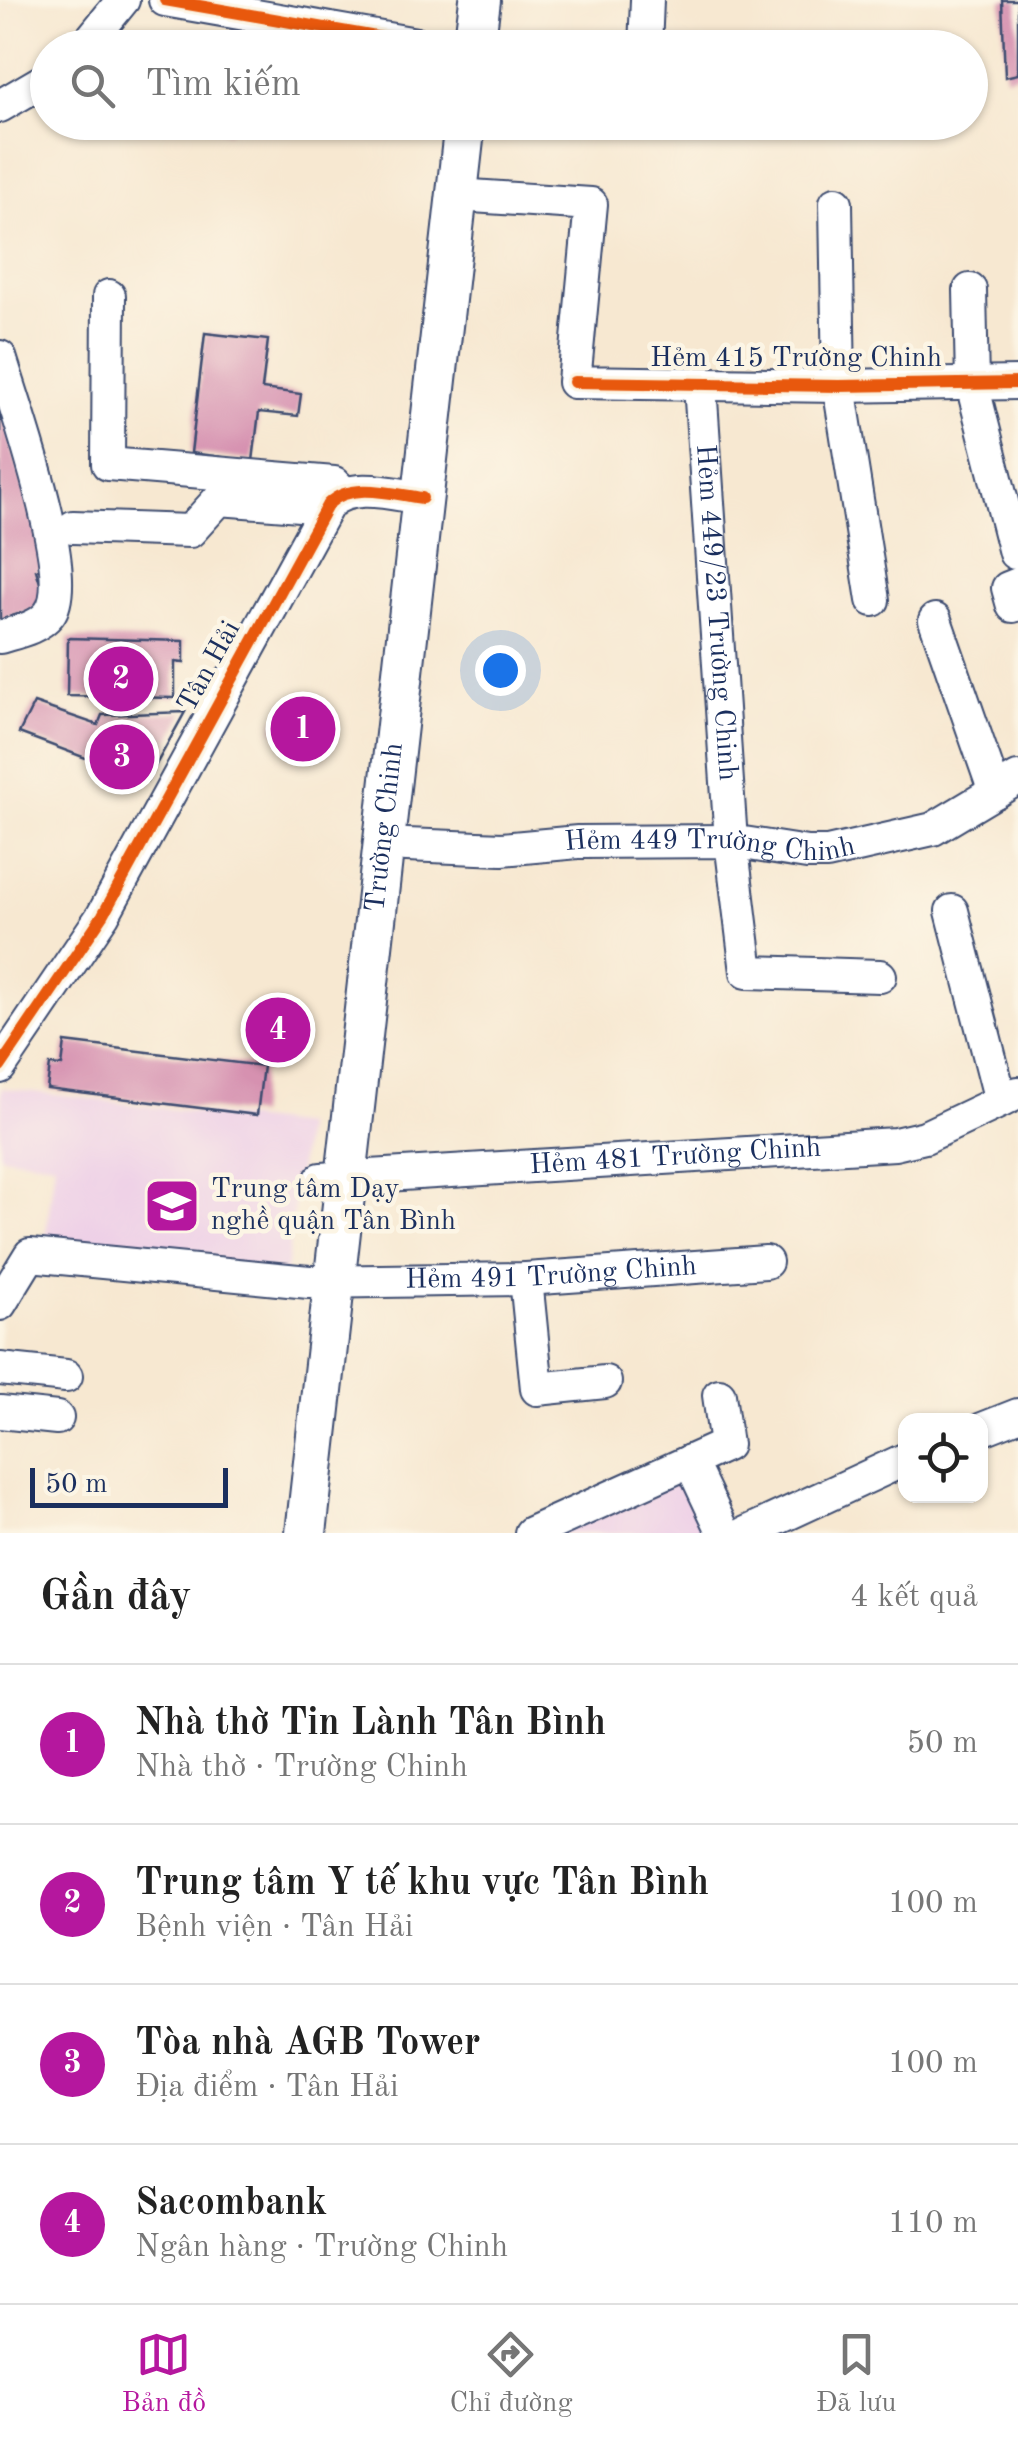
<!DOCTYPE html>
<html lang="vi">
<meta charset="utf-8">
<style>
body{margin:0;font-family:"Old Standard TT",serif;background:#f6f6f6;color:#222}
.controls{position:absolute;right:30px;bottom:30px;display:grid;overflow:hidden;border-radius:20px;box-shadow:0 2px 8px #0004}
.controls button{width:90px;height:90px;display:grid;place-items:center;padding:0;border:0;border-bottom:2px solid #e0e0e0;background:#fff;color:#222;font:50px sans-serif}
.scale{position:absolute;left:30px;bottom:25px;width:198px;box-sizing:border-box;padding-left:10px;border:5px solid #1b2f5e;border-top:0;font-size:28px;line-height:35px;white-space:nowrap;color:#1b2f5e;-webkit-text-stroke:8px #fcf5e5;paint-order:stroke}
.you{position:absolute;left:500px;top:670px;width:35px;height:35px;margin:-25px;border:8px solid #fff;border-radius:50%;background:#1a73e8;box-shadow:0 0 0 15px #1a73e833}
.badge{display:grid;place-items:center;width:65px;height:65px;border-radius:50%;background:#b5179e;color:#fff;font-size:32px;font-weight:700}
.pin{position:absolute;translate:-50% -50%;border:5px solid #fff;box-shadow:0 2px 10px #0006}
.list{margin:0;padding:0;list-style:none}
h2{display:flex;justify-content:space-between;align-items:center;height:130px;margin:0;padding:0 40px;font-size:42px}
h2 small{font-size:32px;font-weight:400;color:#767676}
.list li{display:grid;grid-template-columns:65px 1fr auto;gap:30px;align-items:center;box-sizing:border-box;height:160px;padding:0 40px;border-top:2px solid #e0e0e0}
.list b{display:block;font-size:38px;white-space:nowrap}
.list p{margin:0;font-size:32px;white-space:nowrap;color:#767676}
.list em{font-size:32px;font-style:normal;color:#767676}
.icon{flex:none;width:55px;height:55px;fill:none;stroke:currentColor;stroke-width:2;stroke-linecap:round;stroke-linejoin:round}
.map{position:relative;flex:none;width:1018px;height:1533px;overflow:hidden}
.search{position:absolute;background:#fff;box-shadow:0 2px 8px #0004;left:30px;right:30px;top:30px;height:110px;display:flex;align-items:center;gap:25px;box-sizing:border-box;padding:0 35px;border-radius:55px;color:#767676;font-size:38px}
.sheet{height:770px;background:#fff}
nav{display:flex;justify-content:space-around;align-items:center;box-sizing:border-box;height:140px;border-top:2px solid #e0e0e0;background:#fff;font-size:28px;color:#767676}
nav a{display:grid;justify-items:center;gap:5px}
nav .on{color:#b5179e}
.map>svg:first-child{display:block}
</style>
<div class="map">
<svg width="1018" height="1533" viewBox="0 0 1018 1533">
<rect width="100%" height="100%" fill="#fcf5e5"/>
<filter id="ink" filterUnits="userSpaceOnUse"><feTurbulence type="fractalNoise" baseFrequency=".01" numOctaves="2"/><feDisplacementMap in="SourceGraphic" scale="20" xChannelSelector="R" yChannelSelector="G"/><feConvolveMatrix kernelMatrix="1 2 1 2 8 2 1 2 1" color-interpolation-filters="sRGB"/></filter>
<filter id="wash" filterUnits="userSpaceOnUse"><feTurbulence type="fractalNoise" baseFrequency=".0048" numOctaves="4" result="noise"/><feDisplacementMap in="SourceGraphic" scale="40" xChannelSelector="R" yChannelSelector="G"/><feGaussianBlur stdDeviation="2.25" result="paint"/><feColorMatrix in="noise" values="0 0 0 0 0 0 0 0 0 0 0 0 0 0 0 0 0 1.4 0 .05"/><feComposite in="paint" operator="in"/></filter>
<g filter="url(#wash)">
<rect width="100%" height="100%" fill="#f7e8d1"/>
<!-- built -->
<path fill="#eed0e7" d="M 1,1088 L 304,1126 L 286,1273 L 44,1249 L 55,1163 L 0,1156 Z
M 685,1470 L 710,1533 L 550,1533 Z"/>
<g id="blocks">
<!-- building -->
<path fill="#d691b0" d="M 1002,0 L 1018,0 L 1018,74 L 1005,77 Z
M 207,122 L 231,122 L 230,132 L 206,128 Z
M 205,333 L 268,340 L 262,389 L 301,394 L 298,416 L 259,412 L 253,461 L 191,453 Z
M 0,407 L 48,566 L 36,570 L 47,606 L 0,620 Z
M 68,638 L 184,641 L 184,663 L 175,662 L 175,698 L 67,696 Z
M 34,703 L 98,725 L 102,715 L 185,712 L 147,781 L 19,733 Z
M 274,718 L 333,725 L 332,739 L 273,732 Z
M 65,1042 L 263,1066 L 257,1115 L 47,1089 L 50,1065 L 62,1066 Z"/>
</g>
</g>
<g filter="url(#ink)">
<use href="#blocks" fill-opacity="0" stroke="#3c4b6f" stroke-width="2.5"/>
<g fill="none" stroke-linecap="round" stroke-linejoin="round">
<!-- minor casing -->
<g stroke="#3c4b6f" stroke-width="36">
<g id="minor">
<path d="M 165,0 L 439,48"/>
<path d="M 84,48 L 123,0"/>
<path d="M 645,48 L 647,0"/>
<path d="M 0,106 L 48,78"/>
<path d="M 457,195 L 591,204 L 574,382 L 839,386 L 1018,383"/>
<path d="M 836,203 L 839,386 L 873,600"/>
<path d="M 970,290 L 972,384 L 1015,553"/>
<path d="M 109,296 L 108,464 L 334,483 L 344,493"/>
<path d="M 0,357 C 14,404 77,578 49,614 C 38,628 16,632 0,637"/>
<path id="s1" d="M 700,385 L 731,841 L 747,972 L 880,976"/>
<path d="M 73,527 L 190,531 L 219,499 L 326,507"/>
<path d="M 1013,606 L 1008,588 L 1018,584"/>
<path d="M 935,620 L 995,792"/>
<path id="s2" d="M 383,844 L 502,849 L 578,842 L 731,841 L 807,853 L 827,853 L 933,829 L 1018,778"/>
<path d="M 952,911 L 1001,1101"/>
<path d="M 0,1067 L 103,915 L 328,504 C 351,481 393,494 422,498"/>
<path id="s3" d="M 321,1179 L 895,1144 L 925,1137 L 1018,1093"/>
<path d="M 526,1279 L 537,1389 L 605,1382"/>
<path id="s4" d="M 0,1304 L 30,1255 L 309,1282 L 526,1279 L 766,1262"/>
<path d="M 0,1369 L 66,1376"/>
<path d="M 0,1412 L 57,1418"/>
<path d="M 980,1430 L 1018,1415"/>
<path d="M 690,1461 L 724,1533"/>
<path d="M 531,1533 L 726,1445 L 719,1395"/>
<path d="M 746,1533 L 906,1459"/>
</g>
</g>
<!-- major casing -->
<g stroke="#3c4b6f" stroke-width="44">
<g id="major">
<path d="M 474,48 L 480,0"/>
<path id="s5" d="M 306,1533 L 465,122"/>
</g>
</g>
<!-- minor -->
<use href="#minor" stroke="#fff" stroke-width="32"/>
<!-- major -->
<use href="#major" stroke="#fff" stroke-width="40"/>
<!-- cycleway casing -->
<g stroke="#fcf5e5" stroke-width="19">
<path id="cycleway" d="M 165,0 L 439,48
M 574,382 L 839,386 L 1018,383
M 0,1067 L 103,915 L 328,504 C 351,481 393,494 422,498"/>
</g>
<!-- cycleway -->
<use href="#cycleway" stroke="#e8590c" stroke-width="12"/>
</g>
</g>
<!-- icons -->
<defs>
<g id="university-square" transform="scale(2.875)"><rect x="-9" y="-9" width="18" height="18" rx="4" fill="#b5179e" stroke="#fcf5e5"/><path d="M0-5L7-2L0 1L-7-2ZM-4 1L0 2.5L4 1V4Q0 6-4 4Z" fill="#fff"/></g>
</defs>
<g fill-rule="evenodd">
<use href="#university-square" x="172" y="1206"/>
</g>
<g text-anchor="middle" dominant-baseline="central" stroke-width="9" stroke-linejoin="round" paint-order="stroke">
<!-- street labels -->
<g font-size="28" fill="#1b2f5e" stroke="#fcf5e5">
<text x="796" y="359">Hẻm 415 Trường Chinh</text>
<text stroke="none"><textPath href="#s1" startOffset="228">Hẻm 449/23 Trường Chinh</textPath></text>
<text transform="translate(210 667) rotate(-61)">Tân Hải</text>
<text stroke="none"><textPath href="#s5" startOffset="710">Trường Chinh</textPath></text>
<text stroke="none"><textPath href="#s2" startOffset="328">Hẻm 449 Trường Chinh</textPath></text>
<text stroke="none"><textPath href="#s3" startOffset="355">Hẻm 481 Trường Chinh</textPath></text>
<text stroke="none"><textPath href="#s4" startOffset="580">Hẻm 491 Trường Chinh</textPath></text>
</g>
<!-- poi labels -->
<g font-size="28" fill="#1b2f5e" stroke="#fcf5e5" text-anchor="start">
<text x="211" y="1190">Trung tâm Dạy<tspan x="211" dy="32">nghề quận Tân Bình</tspan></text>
</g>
</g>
</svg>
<div class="controls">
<button><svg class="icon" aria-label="locate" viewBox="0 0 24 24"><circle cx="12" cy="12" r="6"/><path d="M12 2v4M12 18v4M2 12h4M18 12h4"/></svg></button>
</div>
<div class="scale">50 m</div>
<div class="you"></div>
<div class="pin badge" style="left:303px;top:729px">1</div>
<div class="pin badge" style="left:121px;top:679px">2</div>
<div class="pin badge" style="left:122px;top:757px">3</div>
<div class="pin badge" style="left:278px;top:1030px">4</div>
<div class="search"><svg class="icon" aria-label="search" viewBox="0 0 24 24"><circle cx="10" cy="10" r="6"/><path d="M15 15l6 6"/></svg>Tìm kiếm</div>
</div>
<section class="sheet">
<h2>Gần đây<small>4 kết quả</small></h2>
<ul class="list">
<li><span class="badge">1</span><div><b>Nhà thờ Tin Lành Tân Bình</b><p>Nhà thờ · Trường Chinh</p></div><em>50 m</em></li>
<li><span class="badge">2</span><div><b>Trung tâm Y tế khu vực Tân Bình</b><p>Bệnh viện · Tân Hải</p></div><em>100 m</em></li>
<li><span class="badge">3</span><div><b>Tòa nhà AGB Tower</b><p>Địa điểm · Tân Hải</p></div><em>100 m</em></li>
<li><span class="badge">4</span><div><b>Sacombank</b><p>Ngân hàng · Trường Chinh</p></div><em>110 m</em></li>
</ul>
</section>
<nav>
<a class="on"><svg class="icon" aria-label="map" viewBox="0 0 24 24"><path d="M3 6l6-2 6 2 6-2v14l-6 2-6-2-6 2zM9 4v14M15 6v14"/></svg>Bản đồ</a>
<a><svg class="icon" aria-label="directions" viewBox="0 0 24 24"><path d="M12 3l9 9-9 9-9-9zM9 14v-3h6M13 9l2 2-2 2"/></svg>Chỉ đường</a>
<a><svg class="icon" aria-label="saved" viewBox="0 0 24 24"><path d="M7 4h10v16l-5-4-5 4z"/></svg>Đã lưu</a>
</nav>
